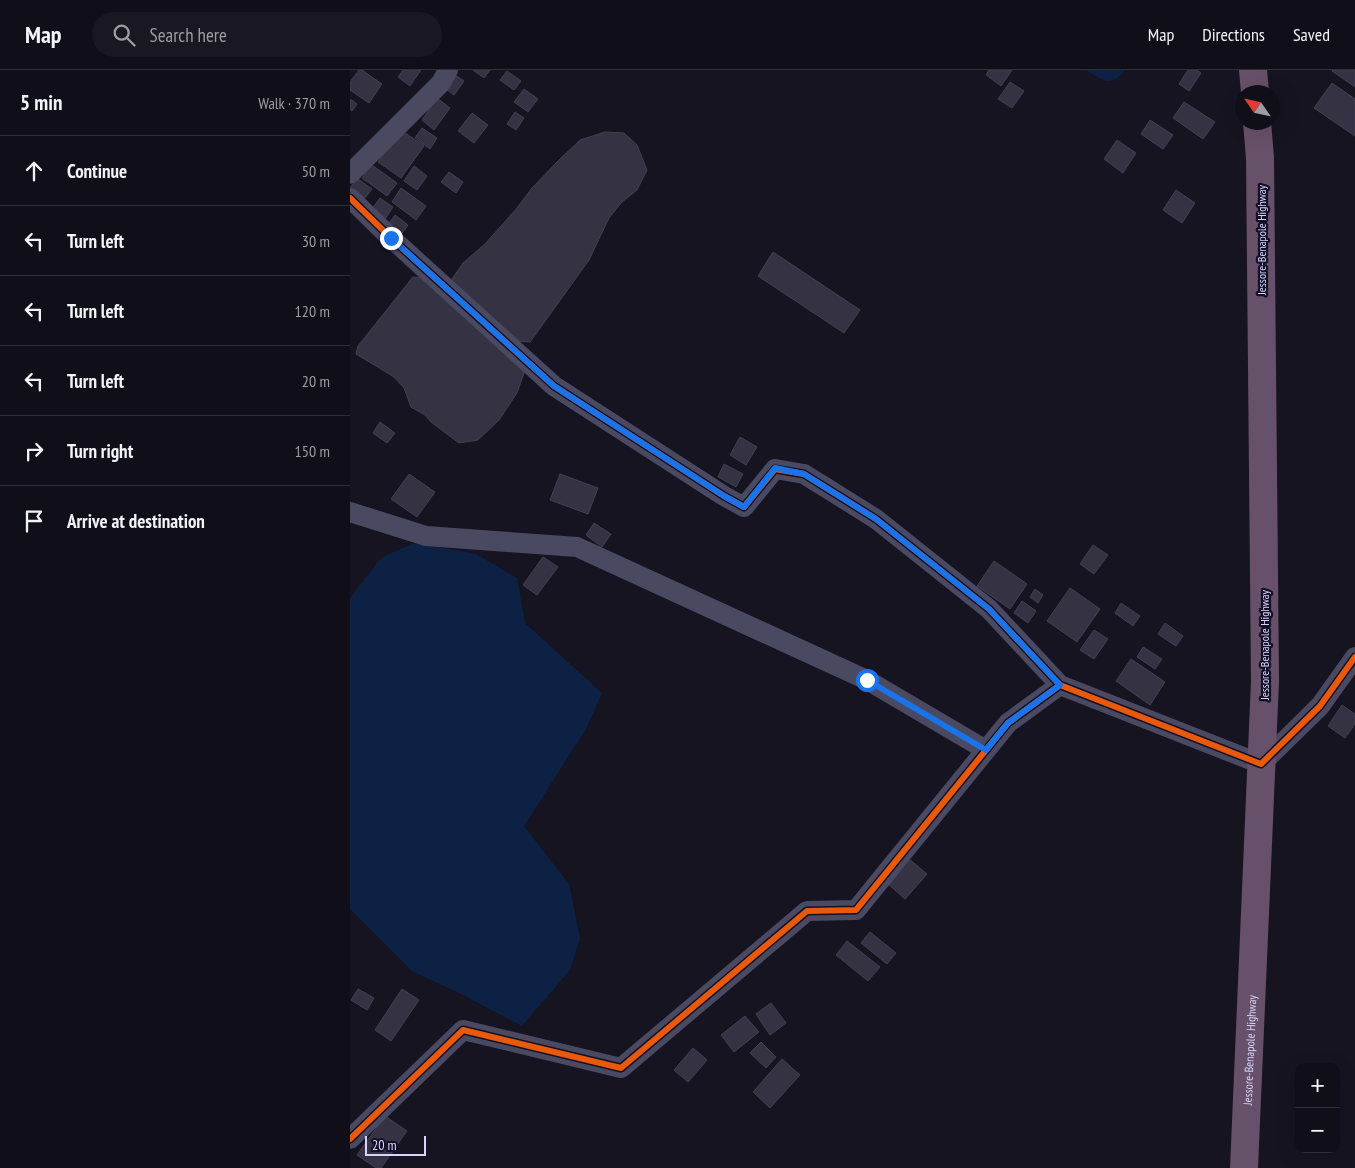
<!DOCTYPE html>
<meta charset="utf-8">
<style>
body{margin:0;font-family:"PT Sans Narrow",sans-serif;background:#191822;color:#f1f3f6}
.controls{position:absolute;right:15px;bottom:15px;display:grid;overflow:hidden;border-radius:10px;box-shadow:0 5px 20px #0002}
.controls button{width:45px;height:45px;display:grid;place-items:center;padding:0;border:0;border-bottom:1px solid #302f38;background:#100f19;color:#f1f3f6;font:25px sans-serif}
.compass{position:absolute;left:885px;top:15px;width:45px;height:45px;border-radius:50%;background:#100f19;box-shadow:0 5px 20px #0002;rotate:304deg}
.scale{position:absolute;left:15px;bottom:12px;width:61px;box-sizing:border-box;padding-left:5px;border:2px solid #d9d4ff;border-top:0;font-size:14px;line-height:18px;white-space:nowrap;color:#d9d4ff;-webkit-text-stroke:4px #130f26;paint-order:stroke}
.stop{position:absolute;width:15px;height:15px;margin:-11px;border:4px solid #1a73e8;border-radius:50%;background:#fff}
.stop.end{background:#1a73e8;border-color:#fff;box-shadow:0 1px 5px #0008}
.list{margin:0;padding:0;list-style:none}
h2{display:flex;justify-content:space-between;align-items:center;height:65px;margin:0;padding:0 20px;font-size:21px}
h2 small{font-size:16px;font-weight:400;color:#9c9ca2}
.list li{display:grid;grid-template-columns:32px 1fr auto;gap:15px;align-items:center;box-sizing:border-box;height:70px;padding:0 20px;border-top:1px solid #302f38}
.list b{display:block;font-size:19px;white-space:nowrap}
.list em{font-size:16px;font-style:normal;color:#9c9ca2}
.icon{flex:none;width:28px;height:28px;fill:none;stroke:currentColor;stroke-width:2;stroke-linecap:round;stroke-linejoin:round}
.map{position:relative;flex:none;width:1005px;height:1098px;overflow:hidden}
header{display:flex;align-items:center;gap:30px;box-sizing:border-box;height:70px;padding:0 25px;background:#100f19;border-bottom:1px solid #302f38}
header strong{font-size:24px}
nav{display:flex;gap:28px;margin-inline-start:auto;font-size:18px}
.search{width:350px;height:45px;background:#191822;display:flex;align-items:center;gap:12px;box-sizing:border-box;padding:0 18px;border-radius:28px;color:#9c9ca2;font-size:19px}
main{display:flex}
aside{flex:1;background:#100f19}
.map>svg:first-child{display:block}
</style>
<header>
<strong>Map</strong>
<div class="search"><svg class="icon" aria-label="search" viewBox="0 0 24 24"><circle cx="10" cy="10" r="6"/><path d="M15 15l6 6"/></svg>Search here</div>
<nav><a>Map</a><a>Directions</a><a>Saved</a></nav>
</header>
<main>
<aside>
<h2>5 min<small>Walk · 370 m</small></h2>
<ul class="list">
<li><svg class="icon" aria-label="ahead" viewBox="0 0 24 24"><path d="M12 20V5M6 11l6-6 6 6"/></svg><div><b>Continue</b></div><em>50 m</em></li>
<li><svg class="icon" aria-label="left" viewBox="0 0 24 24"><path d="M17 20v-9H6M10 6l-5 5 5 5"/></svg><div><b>Turn left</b></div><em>30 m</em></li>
<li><svg class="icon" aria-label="left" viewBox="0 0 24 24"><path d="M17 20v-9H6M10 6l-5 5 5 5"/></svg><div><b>Turn left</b></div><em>120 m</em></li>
<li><svg class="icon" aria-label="left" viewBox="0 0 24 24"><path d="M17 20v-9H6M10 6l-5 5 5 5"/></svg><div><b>Turn left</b></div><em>20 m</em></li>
<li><svg class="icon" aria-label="right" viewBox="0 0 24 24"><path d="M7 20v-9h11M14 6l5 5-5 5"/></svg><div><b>Turn right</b></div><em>150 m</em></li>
<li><svg class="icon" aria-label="arrive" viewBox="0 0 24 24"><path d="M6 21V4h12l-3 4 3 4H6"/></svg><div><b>Arrive at destination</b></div></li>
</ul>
</aside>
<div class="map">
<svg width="1005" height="1098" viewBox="0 0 1005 1098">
<rect width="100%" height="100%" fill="#161421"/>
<!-- water -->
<path fill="#0d2144" d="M 736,0 L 775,0 C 760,19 753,10 736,0 Z
M 65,473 L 126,484 L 167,508 L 175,553 L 252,623 L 236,659 L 174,756 L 219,814 L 230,869 L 220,900 L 172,956 L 113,925 L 62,901 L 0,839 L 0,528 L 32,487 Z"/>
<!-- building -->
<path fill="#343243" stroke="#433f54" d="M 9,0 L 12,0 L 32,14 L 19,33 L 0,20 L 0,12 Z
M 53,0 L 71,0 L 60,16 L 48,7 Z
M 123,0 L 140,0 L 134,8 Z
M 639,0 L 662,0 L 651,16 L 636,5 Z
M 838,0 L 847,0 L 851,3 L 839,21 L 829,14 Z
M 983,0 L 1005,0 L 1005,17 L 982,1 Z
M 157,1 L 171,11 L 164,20 L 150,10 Z
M 102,3 L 114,11 L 104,25 L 93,17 Z
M 660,12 L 674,21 L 662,38 L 648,29 Z
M 982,13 L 1005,29 L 1005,66 L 964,38 Z
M 174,19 L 188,29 L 178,42 L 164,32 Z
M 87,28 L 100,38 L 84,60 L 72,50 Z
M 0,29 L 7,34 L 2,41 L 0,39 Z
M 834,32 L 865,52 L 853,69 L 823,48 Z
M 165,42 L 174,48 L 166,60 L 157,54 Z
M 122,43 L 138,55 L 124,73 L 108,61 Z
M 800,50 L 823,65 L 813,79 L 791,64 Z
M 72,58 L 87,68 L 80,79 L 65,68 Z
M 51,60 L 74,76 L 51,108 L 28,92 Z
M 255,62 L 274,63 L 287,75 L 297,100 L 287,120 L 272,132 L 259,148 L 239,190 L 180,272 L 168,271 L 106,219 L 102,209 L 113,193 L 135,174 L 167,138 L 182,118 L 208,91 L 230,70 Z
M 767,70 L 786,83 L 773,103 L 754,89 Z
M 22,95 L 47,113 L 37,126 L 12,108 Z
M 64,96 L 77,106 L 67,120 L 54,111 Z
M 99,102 L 113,112 L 106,123 L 91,112 Z
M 7,108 L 22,119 L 15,128 L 0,118 Z
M 51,118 L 76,136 L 66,150 L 42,132 Z
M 826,120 L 845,133 L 832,153 L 813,140 Z
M 30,128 L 43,137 L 33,152 L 20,142 Z
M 45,145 L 58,155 L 48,169 L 35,159 Z
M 423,182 L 510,240 L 494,263 L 408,206 Z
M 63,207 L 76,208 L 176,297 L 167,323 L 149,350 L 128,370 L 109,373 L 81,352 L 75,345 L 61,337 L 54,318 L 44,307 L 6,284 L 8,276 Z
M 30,352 L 45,363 L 37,373 L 23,363 Z
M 390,367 L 407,377 L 396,395 L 380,385 Z
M 374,394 L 393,404 L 386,417 L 368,407 Z
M 59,404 L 85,422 L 67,447 L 41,429 Z
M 210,404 L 248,418 L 238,444 L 200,430 Z
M 244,453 L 261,464 L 252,477 L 236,465 Z
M 743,475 L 758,485 L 744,504 L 730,494 Z
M 193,487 L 208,497 L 187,525 L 173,515 Z
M 644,491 L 677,514 L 660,539 L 627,516 Z
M 720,518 L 750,539 L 727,572 L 697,551 Z
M 685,519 L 693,525 L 688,533 L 680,527 Z
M 672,531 L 686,541 L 678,553 L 664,543 Z
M 771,533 L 790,546 L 783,556 L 765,543 Z
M 815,553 L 833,566 L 826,576 L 808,564 Z
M 744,560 L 758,569 L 744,589 L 730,580 Z
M 793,577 L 812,589 L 805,599 L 787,587 Z
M 781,589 L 815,612 L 800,635 L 766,611 Z
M 992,635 L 1005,644 L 1005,654 L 995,668 L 978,656 Z
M 558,788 L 577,804 L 555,829 L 537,813 Z
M 520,862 L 546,883 L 537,894 L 511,873 Z
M 497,871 L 530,897 L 518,911 L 486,885 Z
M 8,919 L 24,928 L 17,940 L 1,930 Z
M 52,919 L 69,930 L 41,971 L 25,960 Z
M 421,933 L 436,953 L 420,965 L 406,944 Z
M 395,946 L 409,962 L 384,982 L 371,965 Z
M 411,972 L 426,987 L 416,998 L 400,983 Z
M 343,978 L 357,990 L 338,1012 L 324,1000 Z
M 432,989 L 450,1005 L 420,1038 L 403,1022 Z
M 35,1046 L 57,1061 L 31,1098 L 26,1098 L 7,1085 Z"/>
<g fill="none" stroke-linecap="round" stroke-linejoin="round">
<!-- street -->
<path stroke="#4a4962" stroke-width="20" d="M 0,104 L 91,13 L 98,0
M 0,128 L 41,168 L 204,316 L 374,426 L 394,437 L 425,399 L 454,404 L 526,449 L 639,539 L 710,615
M 0,442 L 76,466 L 227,477 L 517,610 L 636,680
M 0,1069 L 113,960 L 271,998 L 457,841 L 506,840 L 658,653 L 710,615 L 911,694 L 970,636 L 1005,587"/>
<!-- highway -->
<g stroke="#67516a" stroke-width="28">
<path d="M 903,0 L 905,22"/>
<path id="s1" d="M 894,1098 L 915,611 L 910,88 L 907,52"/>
</g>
<!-- cycleway casing -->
<g stroke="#130f26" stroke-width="9">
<path id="cycleway" d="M 0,128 L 41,168 L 204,316 L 374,426 L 394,437 L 425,399 L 454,404 L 526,449 L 639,539 L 710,615
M 0,1069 L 113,960 L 271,998 L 457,841 L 506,840 L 658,653 L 710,615 L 911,694 L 970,636 L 1005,587"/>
</g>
<!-- cycleway -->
<use href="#cycleway" stroke="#e8590c" stroke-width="6"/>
</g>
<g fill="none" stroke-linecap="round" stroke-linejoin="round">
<!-- route -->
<path stroke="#1a73e8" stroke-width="6" d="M 41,168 L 204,316 L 374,426 L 394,437 L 425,398 L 454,404 L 526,449 L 639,539 L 710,615 L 658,653 L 636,680 L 517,610"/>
</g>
<g text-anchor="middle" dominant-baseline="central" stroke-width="4.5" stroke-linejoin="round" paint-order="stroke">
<!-- street labels -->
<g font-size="12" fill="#d9d4ff" stroke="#130f26">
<text transform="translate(911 170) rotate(-90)">Jessore-Benapole Highway</text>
<text transform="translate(914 575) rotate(-90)">Jessore-Benapole Highway</text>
<text stroke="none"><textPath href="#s1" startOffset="118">Jessore-Benapole Highway</textPath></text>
</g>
</g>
</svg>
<div class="controls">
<button>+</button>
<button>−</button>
</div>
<svg class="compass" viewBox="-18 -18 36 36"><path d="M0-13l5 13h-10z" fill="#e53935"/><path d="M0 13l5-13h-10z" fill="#9c9ca2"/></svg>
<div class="scale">20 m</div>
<div class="stop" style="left:517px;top:610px"></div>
<div class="stop end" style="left:41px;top:168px"></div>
</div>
</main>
